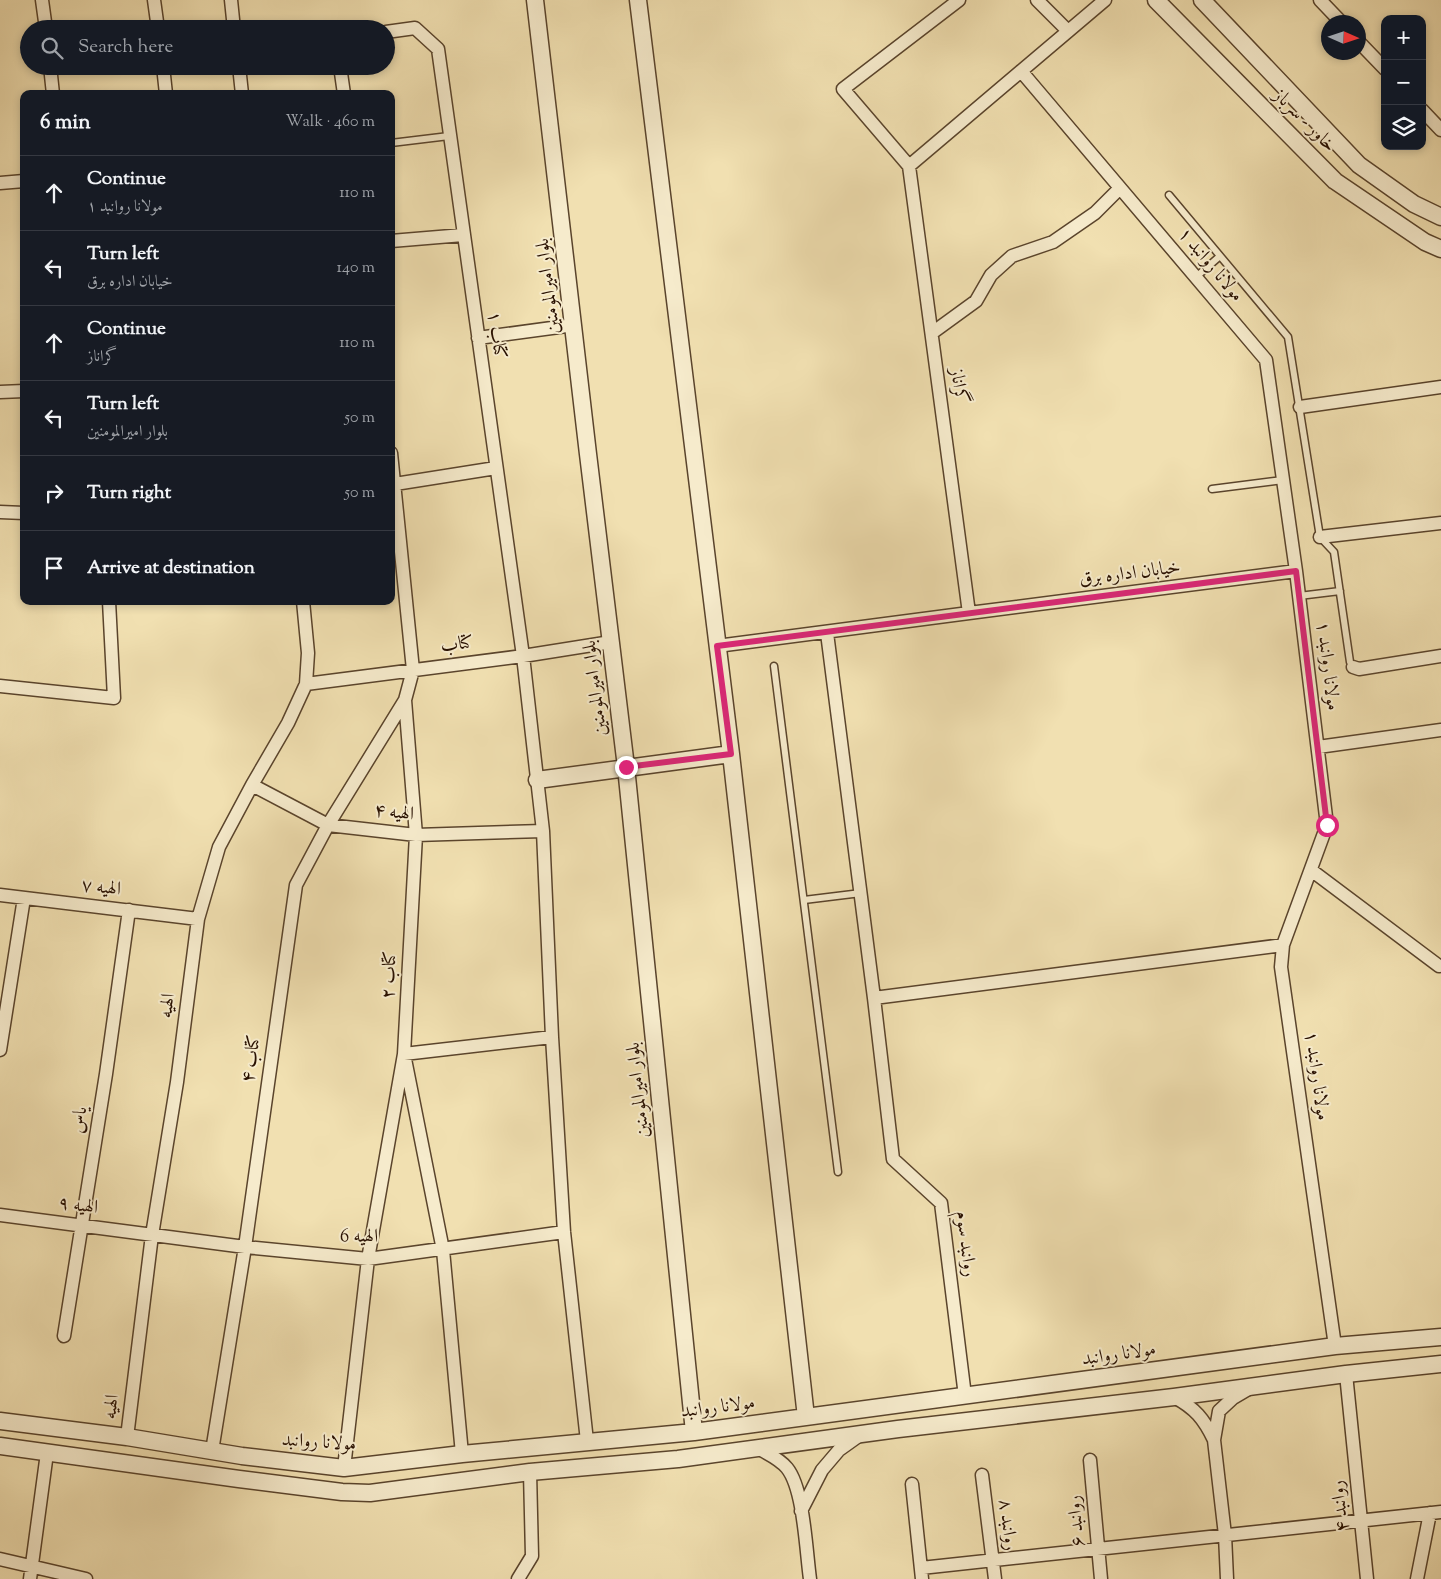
<!DOCTYPE html>
<meta charset="utf-8">
<style>
body{margin:0;font-family:"Sorts Mill Goudy",Amiri,serif;background:#242831;color:#f1f3f6}
.controls{position:absolute;right:15px;top:15px;display:grid;overflow:hidden;border-radius:10px;box-shadow:0 2px 8px #0003}
.controls button{width:45px;height:45px;display:grid;place-items:center;padding:0;border:0;border-bottom:1px solid #363941;background:#171b24;color:#f1f3f6;font:25px sans-serif}
.compass{position:absolute;left:1321px;top:15px;width:45px;height:45px;border-radius:50%;background:#171b24;box-shadow:0 2px 8px #0003;rotate:93deg}
.stop{position:absolute;width:15px;height:15px;margin:-11px;border:4px solid #db2777;border-radius:50%;background:#fff}
.stop.end{background:#db2777;border-color:#fff;box-shadow:0 1px 5px #0008}
.list{margin:0;padding:0;list-style:none}
h2{display:flex;justify-content:space-between;align-items:center;height:65px;margin:0;padding:0 20px;font-size:21px}
h2 small{font-size:16px;font-weight:400;color:#9ea1a6}
.list li{display:grid;grid-template-columns:32px 1fr auto;gap:15px;align-items:center;box-sizing:border-box;height:75px;padding:0 20px;border-top:1px solid #363941}
.list b{display:block;font-size:19px;white-space:nowrap}
.list p{margin:0;font-size:16px;white-space:nowrap;color:#9ea1a6}
.list em{font-size:16px;font-style:normal;color:#9ea1a6}
.icon{flex:none;width:28px;height:28px;fill:none;stroke:currentColor;stroke-width:2;stroke-linecap:round;stroke-linejoin:round}
.map{position:relative;flex:none;width:1441px;height:1579px;overflow:hidden}
.search{position:absolute;background:#171b24;box-shadow:0 2px 8px #0003;left:20px;top:20px;width:375px;height:55px;display:flex;align-items:center;gap:12px;box-sizing:border-box;padding:0 18px;border-radius:28px;color:#9ea1a6;font-size:19px}
.panel{position:absolute;background:#171b24;box-shadow:0 2px 8px #0003;left:20px;top:90px;width:375px;height:515px;border-radius:10px}
.map>svg:first-child{display:block}
</style>
<div class="map">
<svg width="1441" height="1579" viewBox="0 0 1441 1579">
<rect width="100%" height="100%" fill="#f1e0b1"/>
<filter id="stains"><feTurbulence type="fractalNoise" baseFrequency=".004" numOctaves="4"/><feColorMatrix values="0 0 0 0 .2 0 0 0 0 .09 0 0 0 0 .02 0 0 0 .5 -.17"/></filter>
<radialGradient id="worn" r=".72"><stop offset=".6" stop-color="#630" stop-opacity="0"/><stop offset="1" stop-color="#630" stop-opacity=".3"/></radialGradient>
<g fill="none" stroke-linecap="round" stroke-linejoin="round">
<!-- service casing -->
<g stroke="#5a442c" stroke-width="9">
<path id="service" d="M 391,143 L 449,136
M 1169,195 L 1288,337 L 1320,537 L 1334,552 L 1350,662 L 1353,667
M 1196,277 L 1220,256
M 1212,489 L 1283,480
M 1299,596 L 1340,591
M 774,666 L 838,1172
M 804,900 L 861,893"/>
</g>
<!-- minor casing -->
<g stroke="#5a442c" stroke-width="15">
<path id="minor" d="M 42,0 L 46,29
M 154,0 L 158,29
M 231,0 L 234,29
M 1037,0 L 1068,31
M 1320,0 L 1341,22
M 386,32 L 415,28 L 438,49 L 523,656 L 543,831 L 552,1037 L 564,1232 L 587,1441
M 1358,41 L 1385,69
M 50,66 L 53,94
M 163,66 L 166,94
M 239,66 L 242,94
M 340,66 L 344,94
M 1021,71 L 1266,360 L 1296,571 L 1327,825 L 1283,945 L 1281,967 L 1335,1346
M 1422,110 L 1441,130
M 909,166 L 843,89 L 959,0
M 0,183 L 24,181
M 391,241 L 463,235
M 932,333 L 976,301 L 991,275 L 1012,256 L 1053,242 L 1095,213 L 1120,188
M 478,338 L 574,325
M 0,392 L 24,391
M 1300,407 L 1441,387
M 395,484 L 496,468
M 0,512 L 24,513
M 1320,537 L 1441,523
M 969,613 L 1296,571
M 827,633 L 874,998 L 893,1159 L 941,1203 L 965,1396
M 717,646 L 969,613 L 909,166 L 1105,0
M 1353,667 L 1359,669 L 1441,656
M 306,684 L 523,656 L 611,642
M 0,686 L 114,698 L 109,601
M 405,700 L 416,835 L 404,1054 L 443,1250 L 462,1454
M 1318,747 L 1441,730
M 252,785 L 328,825 L 416,835 L 543,831
M 1311,870 L 1439,966
M 0,895 L 198,919
M 874,998 L 1283,945
M 0,1050 L 24,898
M 0,1215 L 245,1247 L 368,1259 L 564,1232
M 64,1336 L 106,1074 L 129,910
M 1346,1374 L 1367,1579
M 1174,1397 C 1195,1408 1204,1419 1214,1440
M 127,1437 L 152,1235 L 177,1082 L 198,919 L 219,847 L 252,785 L 288,723 L 306,684 L 308,653 L 303,601
M 758,1448 C 768,1454 780,1459 787,1468 C 804,1489 806,1551 810,1579
M 212,1451 L 245,1247 L 296,885 L 328,825 L 405,700 L 413,670 L 391,453
M 1090,1460 L 1101,1579
M 344,1468 L 368,1259 L 404,1054 L 552,1037
M 982,1475 L 995,1579
M 912,1484 L 922,1579
M 801,1511 L 822,1470 L 839,1450 L 860,1435
M 0,1559 L 86,1579
M 921,1568 L 1441,1512
M 30,1579 L 47,1453
M 518,1579 L 532,1556 L 530,1472
M 1227,1579 L 1225,1535 L 1214,1440 L 1219,1411 L 1233,1398 L 1250,1388
M 1417,1579 L 1430,1513"/>
</g>
<!-- tertiary casing -->
<g stroke="#5a442c" stroke-width="19">
<path id="tertiary" d="M 535,0 L 588,454 L 626,767 L 694,1432
M 638,0 L 731,754 L 806,1417
M 1156,0 L 1335,181 L 1425,242 L 1441,249
M 1202,0 L 1359,165 L 1414,204 L 1441,217
M 537,780 L 731,754
M 0,1421 L 127,1437 L 242,1456 L 344,1468 L 462,1454 L 694,1432 L 1335,1346 L 1441,1337
M 0,1446 L 239,1479 L 342,1492 L 370,1493 L 530,1472 L 678,1459 L 898,1429 L 1174,1397 L 1346,1374 L 1441,1364"/>
</g>
<!-- service -->
<use href="#service" stroke="#f6ebcc" stroke-width="6"/>
<!-- minor -->
<use href="#minor" stroke="#f6ebcc" stroke-width="12"/>
<!-- tertiary -->
<use href="#tertiary" stroke="#f6ebcc" stroke-width="16"/>
</g>
<g fill="none" stroke-linecap="round" stroke-linejoin="round">
<!-- route -->
<path stroke="#db2777" stroke-width="6" d="M 626,767 L 731,754 L 717,646 L 1296,571 L 1327,825"/>
</g>
<g text-anchor="middle" dominant-baseline="central" stroke-width="4" stroke-linejoin="round" paint-order="stroke">
<!-- street labels -->
<g font-size="19" fill="#281000" stroke="#f6ebcc">
<text transform="translate(1304 121) rotate(45)">خاور - سرباز</text>
<text transform="translate(1210 265) rotate(50)">مولانا روانبد ۱</text>
<text transform="translate(549 286) rotate(-97)">بلوار امیرالمومنین</text>
<text transform="translate(496 335) rotate(82)">کتاب ۱</text>
<text transform="translate(958 386) rotate(82)">گراناز</text>
<text transform="translate(1130 574) rotate(-7)">خیابان اداره برق</text>
<text transform="translate(457 645) rotate(-7)">کتاب</text>
<text transform="translate(1327 666) rotate(83)">مولانا روانبد ۱</text>
<text transform="translate(596 688) rotate(-97)">بلوار امیرالمومنین</text>
<text transform="translate(394 813) rotate(6)">الهیه ۴</text>
<text transform="translate(101 888) rotate(6)">الهیه ۷</text>
<text transform="translate(390 975) rotate(-87)">کتاب ۲</text>
<text transform="translate(168 1006) rotate(-83)">الهیه</text>
<text transform="translate(252 1059) rotate(-82)">کتاب ۴</text>
<text transform="translate(1316 1076) rotate(82)">مولانا روانبد ۱</text>
<text transform="translate(639 1090) rotate(-96)">بلوار امیرالمومنین</text>
<text transform="translate(80 1120) rotate(-81)">یاس</text>
<text transform="translate(78 1206) rotate(7)">الهیه ۹</text>
<text transform="translate(359 1237) rotate(1)">الهیه 6</text>
<text transform="translate(965 1244) rotate(83)">روانبد سوم</text>
<text transform="translate(1119 1355) rotate(-8)">مولانا روانبد</text>
<text transform="translate(112 1407) rotate(-83)">الهیه</text>
<text transform="translate(718 1408) rotate(-7)">مولانا روانبد</text>
<text transform="translate(319 1443) rotate(4)">مولانا روانبد</text>
<text transform="translate(1341 1506) rotate(-96)">روانبد ۴</text>
<text transform="translate(1077 1521) rotate(-95)">روانبد ۶</text>
<text transform="translate(1007 1525) rotate(83)">روانبد ۸</text>
</g>
</g>
<rect width="100%" height="100%" filter="url(#stains)"/>
<rect width="100%" height="100%" fill="url(#worn)"/>
</svg>
<div class="controls">
<button>+</button>
<button>−</button>
<button><svg class="icon" aria-label="layers" viewBox="0 0 24 24"><path d="M12 4l9 5-9 5-9-5zM3 14l9 5 9-5"/></svg></button>
</div>
<svg class="compass" viewBox="-18 -18 36 36"><path d="M0-13l5 13h-10z" fill="#e53935"/><path d="M0 13l5-13h-10z" fill="#9ea1a6"/></svg>
<div class="stop" style="left:1327px;top:825px"></div>
<div class="stop end" style="left:626px;top:767px"></div>
<div class="search"><svg class="icon" aria-label="search" viewBox="0 0 24 24"><circle cx="10" cy="10" r="6"/><path d="M15 15l6 6"/></svg>Search here</div>
<section class="panel">
<h2>6 min<small>Walk · 460 m</small></h2>
<ul class="list">
<li><svg class="icon" aria-label="ahead" viewBox="0 0 24 24"><path d="M12 20V5M6 11l6-6 6 6"/></svg><div><b>Continue</b><p>مولانا روانبد ۱</p></div><em>110 m</em></li>
<li><svg class="icon" aria-label="left" viewBox="0 0 24 24"><path d="M17 20v-9H6M10 6l-5 5 5 5"/></svg><div><b>Turn left</b><p>خیابان اداره برق</p></div><em>140 m</em></li>
<li><svg class="icon" aria-label="ahead" viewBox="0 0 24 24"><path d="M12 20V5M6 11l6-6 6 6"/></svg><div><b>Continue</b><p>گراناز</p></div><em>110 m</em></li>
<li><svg class="icon" aria-label="left" viewBox="0 0 24 24"><path d="M17 20v-9H6M10 6l-5 5 5 5"/></svg><div><b>Turn left</b><p>بلوار امیرالمومنین</p></div><em>50 m</em></li>
<li><svg class="icon" aria-label="right" viewBox="0 0 24 24"><path d="M7 20v-9h11M14 6l5 5-5 5"/></svg><div><b>Turn right</b></div><em>50 m</em></li>
<li><svg class="icon" aria-label="arrive" viewBox="0 0 24 24"><path d="M6 21V4h12l-3 4 3 4H6"/></svg><div><b>Arrive at destination</b></div></li>
</ul>
</section>
</div>
